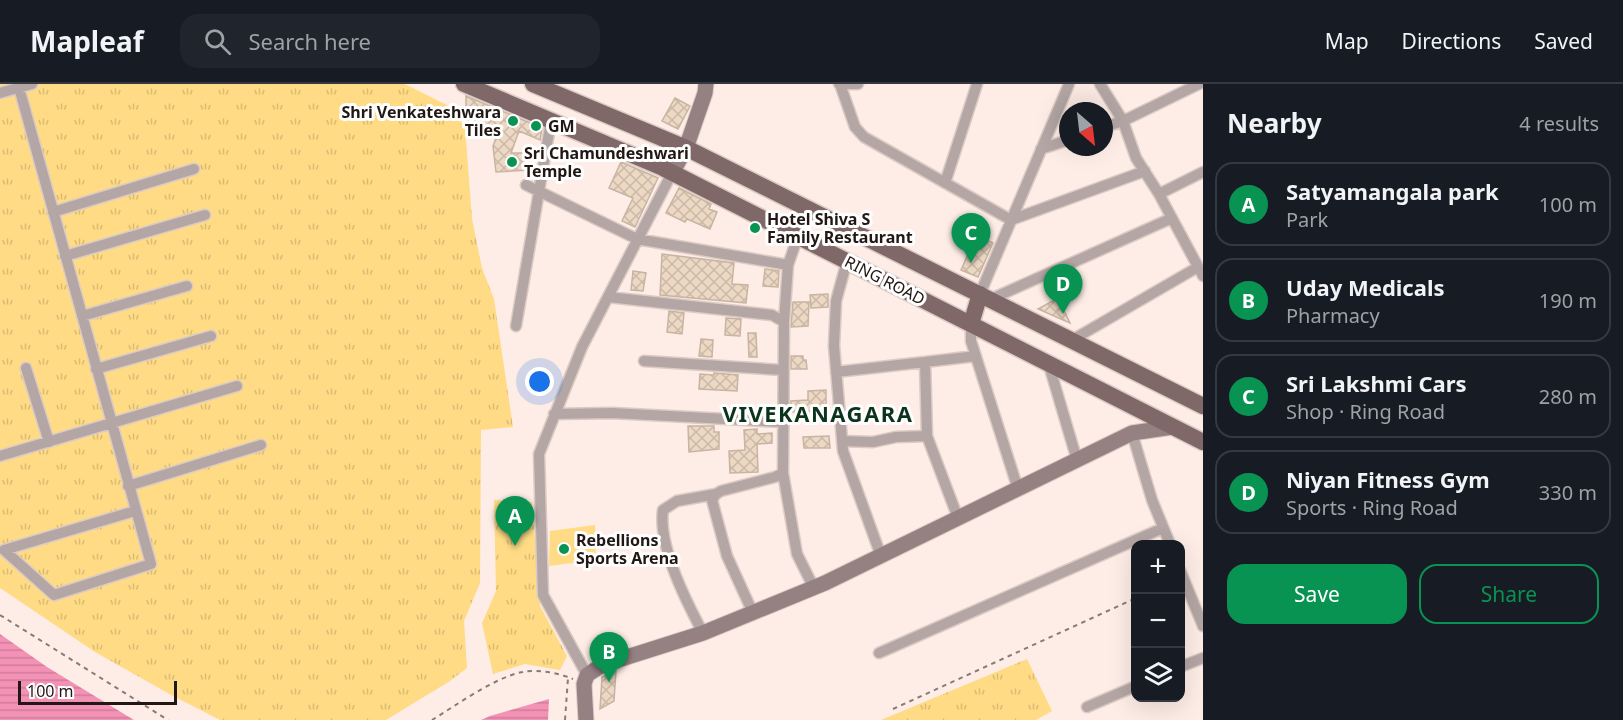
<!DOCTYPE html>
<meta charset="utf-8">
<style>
body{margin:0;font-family:"Noto Sans",sans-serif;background:#20242c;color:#f1f3f6}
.controls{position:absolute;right:18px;bottom:18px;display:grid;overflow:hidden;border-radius:12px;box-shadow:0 6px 24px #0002}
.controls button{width:54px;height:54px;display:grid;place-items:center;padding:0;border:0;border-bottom:2px solid #363941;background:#171b24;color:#f1f3f6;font:30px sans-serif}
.compass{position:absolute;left:1059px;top:18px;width:54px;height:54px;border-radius:50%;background:#171b24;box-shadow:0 6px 24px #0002;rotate:152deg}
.scale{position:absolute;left:18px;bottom:15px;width:159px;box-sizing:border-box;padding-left:6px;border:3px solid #211714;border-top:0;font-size:16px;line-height:21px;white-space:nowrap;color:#211714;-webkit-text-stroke:4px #fefefe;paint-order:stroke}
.you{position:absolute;left:540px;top:298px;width:21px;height:21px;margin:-15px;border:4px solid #fff;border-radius:50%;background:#1a73e8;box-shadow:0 0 0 9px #1a73e833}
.badge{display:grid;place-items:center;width:39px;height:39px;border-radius:50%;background:#099353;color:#fff;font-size:20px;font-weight:700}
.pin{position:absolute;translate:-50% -50px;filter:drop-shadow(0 2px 3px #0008)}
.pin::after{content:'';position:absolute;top:32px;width:21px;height:18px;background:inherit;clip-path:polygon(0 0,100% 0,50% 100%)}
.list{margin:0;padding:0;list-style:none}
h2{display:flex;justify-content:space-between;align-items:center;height:78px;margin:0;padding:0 24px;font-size:26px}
h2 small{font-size:20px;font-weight:400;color:#9ea1a6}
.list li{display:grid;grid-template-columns:39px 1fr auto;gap:18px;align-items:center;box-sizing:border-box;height:84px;margin:0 12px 12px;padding:0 12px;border:2px solid #363941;border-radius:18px}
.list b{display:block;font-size:22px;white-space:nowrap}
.list p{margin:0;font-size:20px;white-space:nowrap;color:#9ea1a6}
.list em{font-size:20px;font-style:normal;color:#9ea1a6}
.actions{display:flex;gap:12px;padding:18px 24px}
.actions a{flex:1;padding:14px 0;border:2px solid #099353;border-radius:18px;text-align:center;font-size:21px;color:#099353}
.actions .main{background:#099353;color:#fff}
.icon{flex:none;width:33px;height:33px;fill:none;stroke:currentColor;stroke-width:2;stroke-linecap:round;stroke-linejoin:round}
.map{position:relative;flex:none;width:1203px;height:636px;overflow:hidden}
header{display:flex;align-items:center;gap:36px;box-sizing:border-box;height:84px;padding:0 30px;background:#171b24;border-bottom:2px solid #363941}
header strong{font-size:28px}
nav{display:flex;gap:33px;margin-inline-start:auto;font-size:21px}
.search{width:420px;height:54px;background:#20242c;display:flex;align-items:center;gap:15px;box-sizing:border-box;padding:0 21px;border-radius:18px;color:#9ea1a6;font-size:22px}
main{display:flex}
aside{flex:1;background:#171b24}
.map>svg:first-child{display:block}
</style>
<header>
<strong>Mapleaf</strong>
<div class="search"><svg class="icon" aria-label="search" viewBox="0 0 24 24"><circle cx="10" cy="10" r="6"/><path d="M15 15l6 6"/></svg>Search here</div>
<nav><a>Map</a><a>Directions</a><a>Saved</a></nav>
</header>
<main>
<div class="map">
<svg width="1203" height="636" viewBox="0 0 1203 636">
<defs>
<pattern id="grass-tufts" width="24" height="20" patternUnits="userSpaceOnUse" patternTransform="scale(1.5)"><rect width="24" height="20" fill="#ffdb85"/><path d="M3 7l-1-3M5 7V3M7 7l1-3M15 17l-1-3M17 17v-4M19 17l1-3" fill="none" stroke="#dabb72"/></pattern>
<pattern id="water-rules" width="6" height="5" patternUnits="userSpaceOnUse" patternTransform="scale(1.5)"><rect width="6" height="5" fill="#f392b5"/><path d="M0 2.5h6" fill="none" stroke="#d07d9b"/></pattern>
<pattern id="building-cross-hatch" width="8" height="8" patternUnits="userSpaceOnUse" patternTransform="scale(1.5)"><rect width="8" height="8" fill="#edd8c4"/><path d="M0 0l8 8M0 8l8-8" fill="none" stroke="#cbb9a8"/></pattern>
</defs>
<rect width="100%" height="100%" fill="#feede6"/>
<!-- grass -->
<path fill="url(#grass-tufts)" d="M 0,0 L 405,0 L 447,21 L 465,43 L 472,135 L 482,184 L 494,215 L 513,343 L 481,346 L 480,499 L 464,537 L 467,584 L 450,597 L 386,636 L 220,636 L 173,612 L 95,568 L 0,504 Z
M 494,416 L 532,418 L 540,522 L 567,572 L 560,586 L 525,580 L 493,590 L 482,539 L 496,507 Z
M 1027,575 L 1052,627 L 1036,636 L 881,636 Z"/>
<!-- pitch -->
<path fill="#ffdb85" d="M 595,441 L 596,476 L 549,482 L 550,447 Z"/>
<!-- water -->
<path fill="url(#water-rules)" d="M 0,550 L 47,583 L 134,636 L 0,636 Z
M 549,615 L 548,636 L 481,636 L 490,632 Z"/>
<!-- building -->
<path fill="url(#building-cross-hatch)" stroke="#c8b4a1" stroke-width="1.5" d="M 466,12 L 542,44 L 540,56 L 519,47 L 511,69 L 529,69 L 529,86 L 496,88 L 493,62 L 498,49 L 478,43 L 466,44 Z
M 675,14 L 690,22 L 678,45 L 662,37 Z
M 621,78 L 658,94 L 635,143 L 622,137 L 633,114 L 609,104 Z
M 679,104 L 711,120 L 709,125 L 717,128 L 710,145 L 687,135 L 685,138 L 666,129 Z
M 976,152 L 993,159 L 978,193 L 961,186 Z
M 662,170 L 734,179 L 732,200 L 748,201 L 746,219 L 660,211 Z
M 765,185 L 779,187 L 778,203 L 763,202 Z
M 633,187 L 646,189 L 643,207 L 631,206 Z
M 828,210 L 828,223 L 811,224 L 810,211 Z
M 1058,214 L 1070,239 L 1038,225 Z
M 793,218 L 809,218 L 808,242 L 791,243 Z
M 669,227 L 684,229 L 682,250 L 667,248 Z
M 726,234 L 741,235 L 740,252 L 725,251 Z
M 748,249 L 756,249 L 757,273 L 749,273 Z
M 701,255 L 713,256 L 712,273 L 699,272 Z
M 791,272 L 803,272 L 803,276 L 806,276 L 807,285 L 791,285 Z
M 714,289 L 738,291 L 737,307 L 699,305 L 700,290 L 714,291 Z
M 826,306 L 826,333 L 811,334 L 811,327 L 791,328 L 791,317 L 808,316 L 808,307 Z
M 688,342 L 714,342 L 714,348 L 719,348 L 719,365 L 689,368 Z
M 757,345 L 757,350 L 772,349 L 772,359 L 757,360 L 758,388 L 730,389 L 729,367 L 745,366 L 744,346 Z
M 829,352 L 830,364 L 804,364 L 803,353 Z
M 616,587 L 614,617 L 600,625 L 602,593 Z"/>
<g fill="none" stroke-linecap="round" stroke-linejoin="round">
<!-- street casing -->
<g stroke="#dbcbc4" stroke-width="13">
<path id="street" d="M 839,0 L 858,0
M 840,0 L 855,43 L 864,53 L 1011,136 L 1145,87
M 1100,0 L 1123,37 L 1136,74 L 1159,110
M 0,9 L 32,0
M 1104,43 L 1123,37 L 1199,0
M 1041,65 L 1068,56
M 1203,88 L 1159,110 L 1203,192
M 945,99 L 977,0
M 526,101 L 637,155 L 788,181
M 53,128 L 194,85
M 65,172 L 205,131
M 847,177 L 836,217 L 834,262 L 843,367 L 881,472
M 980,210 L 1069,0
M 608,213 L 772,231 L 784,238 L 783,389 L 797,470 L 814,504
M 991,215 L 1172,134
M 82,232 L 187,202
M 784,238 L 788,181 L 798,152
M 971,240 L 971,257 L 1018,405
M 516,242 L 551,37
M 1072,256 L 1198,183
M 644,277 L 783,286
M 1048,278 L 1077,376
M 26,284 L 49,358
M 96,285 L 211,252
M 836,288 L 925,278
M 554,330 L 612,329 L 783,338
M 1132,349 L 1152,416 L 1170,460
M 842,357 L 873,358 L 896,353 L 927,352
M 0,372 L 237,302
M 128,402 L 261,361
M 958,434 L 927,352 L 925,278 L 976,272
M 4,466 L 54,511 L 151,480 L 18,0
M 4,466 L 135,427
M 1180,486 L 1203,542
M 753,529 L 727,472 L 712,416 L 716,410 L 721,407 L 775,393 L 783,389
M 703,549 C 686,517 658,462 663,426 L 677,417 L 716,410
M 879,569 L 1163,444
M 1180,583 L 1203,574
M 587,591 L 543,511 L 539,370 L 582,263 L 672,89
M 1087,623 L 1136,602"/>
</g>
<!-- secondary casing -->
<g stroke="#dbcbc4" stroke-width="17">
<path id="secondary" d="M 672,89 L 686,64 L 705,9 L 706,0
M 586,636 L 584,600 L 587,591 L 602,581 L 703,549 L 825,499 L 1132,349 L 1173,343"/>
</g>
<!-- primary casing -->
<g stroke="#dbcbc4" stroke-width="19">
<path id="primary" d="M 464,0 L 663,84 L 1203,358
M 533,0 L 686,64 L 1203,322
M 971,240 L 980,210"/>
</g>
<!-- path -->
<path stroke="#887b76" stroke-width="2" stroke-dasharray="4.5 4.5" stroke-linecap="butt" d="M 0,531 L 168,636
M 893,625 L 1136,514
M 432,636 C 455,622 497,592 523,588 C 538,585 559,589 573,595
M 565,636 L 568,594"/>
<!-- street -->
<use href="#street" stroke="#b3a6a5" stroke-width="10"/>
<!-- secondary -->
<use href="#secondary" stroke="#958181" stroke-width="15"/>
<!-- primary -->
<use href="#primary" stroke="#7f6867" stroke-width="16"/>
</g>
<!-- markers -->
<g fill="#099353" stroke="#fefefe" stroke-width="2">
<circle cx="513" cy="37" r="6"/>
<circle cx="536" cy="42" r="6"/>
<circle cx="512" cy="78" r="6"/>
<circle cx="755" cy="144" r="6"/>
<circle cx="564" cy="465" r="6"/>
</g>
<g text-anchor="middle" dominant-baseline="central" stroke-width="6" stroke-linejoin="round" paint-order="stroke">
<!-- poi labels -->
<g font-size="16" font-weight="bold" fill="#211714" stroke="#fefefe" text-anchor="start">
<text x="501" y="28" text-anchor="end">Shri Venkateshwara<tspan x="501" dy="18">Tiles</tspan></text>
<text x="548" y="42">GM</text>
<text x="524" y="69">Sri Chamundeshwari<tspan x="524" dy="18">Temple</tspan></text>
<text x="767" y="135">Hotel Shiva S<tspan x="767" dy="18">Family Restaurant</tspan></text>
<text x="576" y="456">Rebellions<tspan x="576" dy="18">Sports Arena</tspan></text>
</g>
<!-- street labels -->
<g font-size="16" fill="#211714" stroke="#fefefe">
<text transform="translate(885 196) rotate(27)">RING ROAD</text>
</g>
<!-- district labels -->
<g font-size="22" font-weight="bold" letter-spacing="1.5" fill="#0c331c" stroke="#fefefe">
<text x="818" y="329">VIVEKANAGARA</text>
</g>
</g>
</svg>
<div class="controls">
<button>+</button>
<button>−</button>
<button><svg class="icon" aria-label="layers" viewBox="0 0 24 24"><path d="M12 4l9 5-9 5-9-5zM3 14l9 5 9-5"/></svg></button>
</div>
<svg class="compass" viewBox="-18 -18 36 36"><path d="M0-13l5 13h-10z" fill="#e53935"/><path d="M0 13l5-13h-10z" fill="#9ea1a6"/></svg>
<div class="scale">100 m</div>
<div class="you"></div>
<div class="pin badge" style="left:515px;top:462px">A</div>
<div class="pin badge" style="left:609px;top:598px">B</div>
<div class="pin badge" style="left:971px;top:179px">C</div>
<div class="pin badge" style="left:1063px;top:230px">D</div>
</div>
<aside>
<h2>Nearby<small>4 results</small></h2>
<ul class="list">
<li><span class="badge">A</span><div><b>Satyamangala park</b><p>Park</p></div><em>100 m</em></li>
<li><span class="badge">B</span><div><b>Uday Medicals</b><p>Pharmacy</p></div><em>190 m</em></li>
<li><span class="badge">C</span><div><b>Sri Lakshmi Cars</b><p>Shop · Ring Road</p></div><em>280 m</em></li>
<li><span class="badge">D</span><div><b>Niyan Fitness Gym</b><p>Sports · Ring Road</p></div><em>330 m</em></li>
</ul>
<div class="actions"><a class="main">Save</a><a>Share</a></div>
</aside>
</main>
